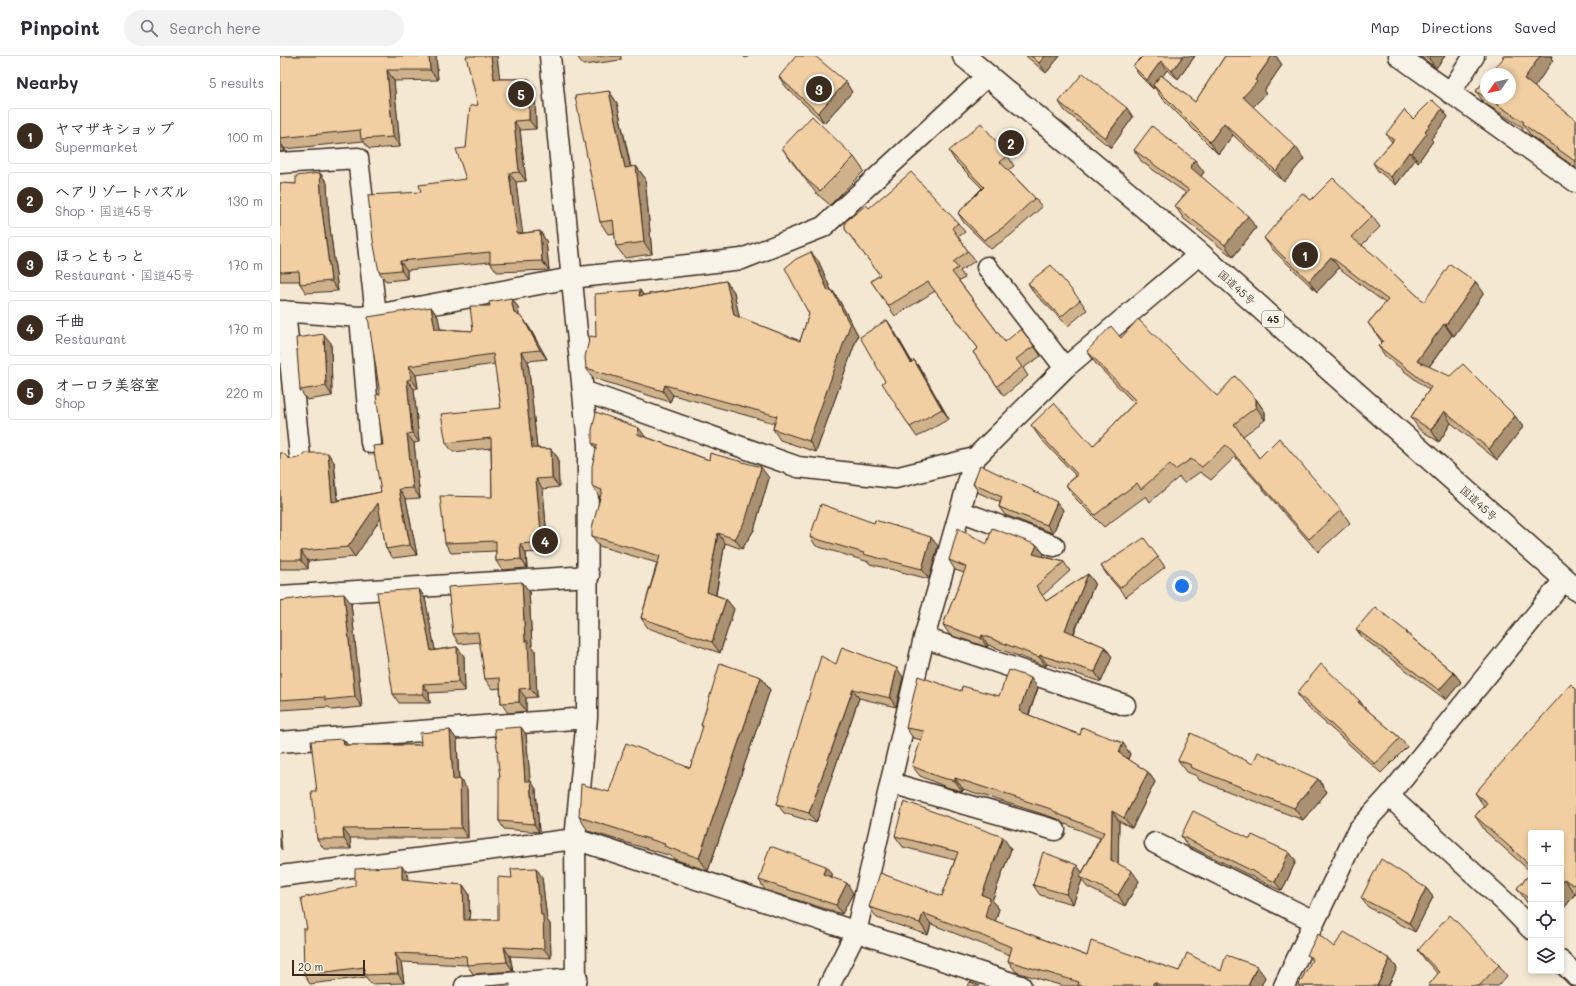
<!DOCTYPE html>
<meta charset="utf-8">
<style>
body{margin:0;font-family:Mali,"Klee One",sans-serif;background:#f2f2f3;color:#2b2b33}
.controls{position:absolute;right:12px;bottom:12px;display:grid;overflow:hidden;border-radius:4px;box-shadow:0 2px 6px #0003}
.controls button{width:36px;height:36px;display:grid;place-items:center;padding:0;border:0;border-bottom:1px solid #e1e1e2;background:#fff;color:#2b2b33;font:20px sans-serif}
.compass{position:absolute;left:1200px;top:12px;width:36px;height:36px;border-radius:50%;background:#fff;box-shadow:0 2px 6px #0003;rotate:236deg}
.scale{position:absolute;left:12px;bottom:10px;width:73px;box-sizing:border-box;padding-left:4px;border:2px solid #3b2a1e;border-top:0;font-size:11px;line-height:14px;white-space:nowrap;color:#3b2a1e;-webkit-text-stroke:3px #f7f3e8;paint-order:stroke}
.you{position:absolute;left:902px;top:530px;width:14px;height:14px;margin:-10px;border:3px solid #fff;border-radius:50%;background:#1a73e8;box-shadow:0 0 0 6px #1a73e833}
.badge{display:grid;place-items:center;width:26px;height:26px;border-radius:50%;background:#3b2a1e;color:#fff;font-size:13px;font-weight:700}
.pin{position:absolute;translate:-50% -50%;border:2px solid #fff;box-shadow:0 1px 4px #0006}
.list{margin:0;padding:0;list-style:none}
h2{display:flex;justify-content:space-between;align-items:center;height:52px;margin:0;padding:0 16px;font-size:17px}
h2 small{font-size:13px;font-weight:400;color:#7c7c81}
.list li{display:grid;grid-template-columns:26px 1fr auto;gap:12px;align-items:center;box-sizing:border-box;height:56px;margin:0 8px 8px;padding:0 8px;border:1px solid #e1e1e2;border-radius:4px}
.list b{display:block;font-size:15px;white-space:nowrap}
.list p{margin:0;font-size:13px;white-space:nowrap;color:#7c7c81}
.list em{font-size:13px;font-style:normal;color:#7c7c81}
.icon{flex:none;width:22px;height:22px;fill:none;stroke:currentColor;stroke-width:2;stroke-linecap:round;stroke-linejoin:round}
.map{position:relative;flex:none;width:1296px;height:930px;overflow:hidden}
header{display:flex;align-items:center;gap:24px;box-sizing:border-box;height:56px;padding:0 20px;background:#fff;border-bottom:1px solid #e1e1e2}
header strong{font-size:19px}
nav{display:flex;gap:22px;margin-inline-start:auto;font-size:14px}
.search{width:280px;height:36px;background:#f2f2f3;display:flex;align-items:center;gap:10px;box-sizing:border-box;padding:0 14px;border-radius:22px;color:#7c7c81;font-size:15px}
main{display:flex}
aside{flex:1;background:#fff}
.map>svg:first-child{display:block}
</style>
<header>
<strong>Pinpoint</strong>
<div class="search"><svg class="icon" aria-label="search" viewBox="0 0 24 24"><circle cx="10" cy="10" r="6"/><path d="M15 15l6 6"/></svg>Search here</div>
<nav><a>Map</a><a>Directions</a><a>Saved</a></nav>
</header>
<main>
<aside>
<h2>Nearby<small>5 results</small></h2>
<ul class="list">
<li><span class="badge">1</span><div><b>ヤマザキショップ</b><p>Supermarket</p></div><em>100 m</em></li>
<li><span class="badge">2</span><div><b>ヘアリゾートパズル</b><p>Shop · 国道45号</p></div><em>130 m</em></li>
<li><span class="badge">3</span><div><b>ほっともっと</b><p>Restaurant · 国道45号</p></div><em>170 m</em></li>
<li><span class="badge">4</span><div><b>千曲</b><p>Restaurant</p></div><em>170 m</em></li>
<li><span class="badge">5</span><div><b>オーロラ美容室</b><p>Shop</p></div><em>220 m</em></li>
</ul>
</aside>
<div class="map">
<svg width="1296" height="930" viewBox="0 0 1296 930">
<rect width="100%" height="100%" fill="#f5e8d3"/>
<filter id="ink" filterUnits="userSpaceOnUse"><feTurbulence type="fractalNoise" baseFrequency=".025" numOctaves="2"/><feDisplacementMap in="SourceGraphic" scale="8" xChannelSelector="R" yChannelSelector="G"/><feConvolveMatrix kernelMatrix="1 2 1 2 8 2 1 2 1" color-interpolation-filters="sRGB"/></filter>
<g filter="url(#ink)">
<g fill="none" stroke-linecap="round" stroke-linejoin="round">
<!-- street casing -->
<g stroke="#3b2a1e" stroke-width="23">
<path id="street" d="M 270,0 L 308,388 L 307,662 L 295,783 L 296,930
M 1119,0 L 1296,126
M 1170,37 L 1194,0
M 0,107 L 78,102 L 96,259
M 707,211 L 785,312
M 0,255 L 80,261 L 96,259 L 291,222 L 462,203 L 543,171 L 707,20
M 5,255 L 20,401
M 80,261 L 91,387
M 303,335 L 518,411 L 615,422 L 695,402
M 680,455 L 774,490
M 0,540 L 309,520
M 644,582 L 845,649
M 0,686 L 307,662
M 611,727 L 775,774
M 1109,740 L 1226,847 L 1251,873
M 875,787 L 1034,865
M 0,820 L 295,783 L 741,930
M 1281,905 L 1296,920
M 185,930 L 297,922
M 549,930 L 576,876 L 644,582 L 695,402 L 785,312 L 920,198
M 1004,930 L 1078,774 L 1109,740 L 1285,523"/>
</g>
<!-- highway casing -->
<g stroke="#3b2a1e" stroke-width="25">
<path id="highway" d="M 684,0 L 920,198 L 1296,533"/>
</g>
<!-- street -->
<use href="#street" stroke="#f7f3e8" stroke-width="20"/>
<!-- highway -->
<use href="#highway" stroke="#f7f3e8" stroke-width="22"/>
</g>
<!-- wall -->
<path fill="#cfb28b" stroke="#3b2a1e" d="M 0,0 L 156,0 L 158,24 L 114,25 L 120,91 L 89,93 L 83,85 L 5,93 L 5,95 L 0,96 Z
M 217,0 L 219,23 L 249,23 L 255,32 L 256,73 L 240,74 L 246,125 L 236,126 L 242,177 L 260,175 L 266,185 L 269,214 L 217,216 L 210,206 L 127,214 L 127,223 L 106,225 L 99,216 L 141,136 L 186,123 L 186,92 L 198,49 Z
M 297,0 L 341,0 L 341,4 L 303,9 Z
M 464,0 L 469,0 L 465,2 Z
M 746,0 L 780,0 L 766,17 Z
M 915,0 L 898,23 L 887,14 L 882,20 L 915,46 L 945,0 L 996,0 L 1002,9 L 984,35 L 986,38 L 973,51 L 1024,103 L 1004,126 L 953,79 L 938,98 L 881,41 L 874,31 L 873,33 L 859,19 L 853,10 Z
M 1140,0 L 1165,0 L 1156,12 Z
M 1222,0 L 1272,0 L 1271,2 L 1273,4 L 1254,31 L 1296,64 L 1296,112 L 1251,80 L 1247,74 L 1204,47 L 1196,35 L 1206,23 L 1206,42 L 1230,42 L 1223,1 Z
M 499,21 L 572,36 L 544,67 L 506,31 Z
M 329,35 L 337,47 L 351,111 L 356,110 L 365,122 L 372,198 L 345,202 L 336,190 L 335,177 L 328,178 L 320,166 Z
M 779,46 L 853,61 L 831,92 L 785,55 Z
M 1162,53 L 1168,61 L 1151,83 L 1153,85 L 1138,106 L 1135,104 L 1116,129 L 1098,115 L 1093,107 L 1112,86 L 1106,78 L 1133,63 Z
M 502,92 L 574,101 L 584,115 L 550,149 L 536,137 L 512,106 Z
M 854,94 L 924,116 L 921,120 L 976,172 L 953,201 L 904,163 L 895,150 L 906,137 L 862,106 Z
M 669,95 L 728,100 L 734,110 L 728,114 L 755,142 L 762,151 L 731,179 L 711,193 L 684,167 L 678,157 L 702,132 L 675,105 Z
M 40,117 L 47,127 L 49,164 L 58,235 L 26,237 L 20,228 L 19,225 L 0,225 L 0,127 L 16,128 Z
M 1031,144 L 1092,160 L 1100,171 L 1082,189 L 1144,246 L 1204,237 L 1174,280 L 1172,279 L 1149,311 L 1235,360 L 1243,371 L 1217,404 L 1171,367 L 1159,386 L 1139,373 L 1131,361 L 1149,334 L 1106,301 L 1098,290 L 1102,286 L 1088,267 L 1105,247 L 1059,212 L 1037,236 L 992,193 L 984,182 Z
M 589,152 L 678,167 L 685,176 L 678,181 L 695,205 L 680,215 L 685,222 L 679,225 L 725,286 L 754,290 L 761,300 L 743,312 L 748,320 L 724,340 L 693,296 L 698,292 L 655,235 L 615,260 L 591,225 L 600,219 L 565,173 Z
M 539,206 L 551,234 L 552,234 L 559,244 L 578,279 L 536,396 L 500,384 L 493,373 L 494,367 L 393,339 L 390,346 L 313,322 L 306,312 L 316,281 L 360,234 L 363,239 L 446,225 L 454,236 L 459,261 L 520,285 L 529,258 Z
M 748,227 L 800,244 L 807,254 L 788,270 L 754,237 Z
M 231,242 L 238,251 L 239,260 L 249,271 L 267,303 L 248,305 L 257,392 L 271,393 L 278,402 L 279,431 L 263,433 L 268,495 L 246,497 L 247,512 L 222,514 L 216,505 L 216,495 L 171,497 L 165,487 L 212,441 L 211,392 L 173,396 L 166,387 L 221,352 L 215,308 L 136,319 L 138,332 L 134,333 L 139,386 L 134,387 L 140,442 L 126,443 L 137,499 L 113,502 L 106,493 L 101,462 L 75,501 L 28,505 L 28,513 L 0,513 L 0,397 L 8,402 L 14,403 L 54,406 L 58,444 L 101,436 L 103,389 L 100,338 L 151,251 L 158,261 L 160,273 L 193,275 L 210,250 Z
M 607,264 L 613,273 L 632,306 L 634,304 L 641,314 L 669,363 L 637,381 L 630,371 L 605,325 Z
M 841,282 L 937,340 L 976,343 L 985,356 L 985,364 L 963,380 L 979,402 L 1061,454 L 1070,467 L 1038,496 L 955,401 L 931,424 L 920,416 L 904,427 L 899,421 L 870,446 L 866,440 L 824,471 L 795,442 L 786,429 L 796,420 L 760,382 L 751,369 L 813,390 L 854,347 L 816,308 L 807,295 Z
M 51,287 L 52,340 L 27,344 L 20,334 Z
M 366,381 L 429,404 L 489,422 L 474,474 L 462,493 L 445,487 L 436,539 L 446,543 L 454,553 L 440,597 L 368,572 L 361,562 L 377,507 L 319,490 L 312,480 L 320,441 L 319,440 L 312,430 L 316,393 L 312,387 Z
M 693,428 L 777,446 L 783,454 L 773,477 L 725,459 L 719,451 L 720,446 L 699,437 Z
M 530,481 L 658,490 L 649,523 L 590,508 L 589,506 L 536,490 Z
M 707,488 L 757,489 L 764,498 L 763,500 L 784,506 L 790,515 L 762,540 L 766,545 L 808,518 L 815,527 L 794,578 L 825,591 L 832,601 L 821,626 L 767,608 L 766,610 L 708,589 L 707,591 L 670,579 L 663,569 L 684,517 L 675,514 L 669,504 Z
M 878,501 L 885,511 L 846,541 L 827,519 L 821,510 Z
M 242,526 L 249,535 L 252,590 L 255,594 L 257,641 L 246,642 L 246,655 L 228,657 L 221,647 L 220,632 L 212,633 L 205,623 L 200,586 L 179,588 L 173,578 Z
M 139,533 L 145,542 L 155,594 L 177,591 L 184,600 L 185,635 L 149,637 L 150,647 L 119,647 L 113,638 Z
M 0,545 L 71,547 L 82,651 L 52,654 L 49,651 L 0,654 Z
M 1076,573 L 1127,576 L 1130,580 L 1174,617 L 1181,626 L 1166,644 L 1083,582 Z
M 556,608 L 623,621 L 616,651 L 579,642 L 536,767 L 504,757 L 497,748 Z
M 481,621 L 490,634 L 428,815 L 394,803 L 391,800 L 308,775 L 299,761 L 329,736 L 410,712 L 423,672 L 421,669 Z
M 758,632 L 749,659 L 800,679 L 843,687 L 850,698 L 848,703 L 868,716 L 875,726 L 852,772 L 839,765 L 838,808 L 859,825 L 845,850 L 807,831 L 802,824 L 793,848 L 760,839 L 753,829 L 802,817 L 820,782 L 785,768 L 778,763 L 683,733 L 682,735 L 666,731 L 640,720 L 632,710 L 642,684 L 633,682 L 626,672 L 681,635 L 719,640 Z
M 1296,633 L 1296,839 L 1295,838 L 1281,856 L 1281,777 L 1251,777 L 1251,816 L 1206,776 L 1195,760 L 1204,750 L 1195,737 Z
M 1017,637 L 1085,652 L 1120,682 L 1127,691 L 1101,717 L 1023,647 Z
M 170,674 L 177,684 L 179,723 L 187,733 L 188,782 L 70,782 L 71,793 L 44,793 L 37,783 L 37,736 L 63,683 L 68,689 L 141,689 Z
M 246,678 L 250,725 L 256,733 L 259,776 L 224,773 L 219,765 L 220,721 L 218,697 Z
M 898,704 L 973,708 L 1038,723 L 1047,736 L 1023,764 L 919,724 L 917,720 L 907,716 Z
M 615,780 L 731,793 L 712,845 L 719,853 L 715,865 L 807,900 L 899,915 L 941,915 L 985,921 L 981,930 L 783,930 L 736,916 L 728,905 L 730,899 L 651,868 L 648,879 L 597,862 L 589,851 L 662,840 L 675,804 L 623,791 Z
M 901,780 L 970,783 L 1009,796 L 1016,805 L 1002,835 L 907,789 Z
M 1251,817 L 1251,850 L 1248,848 L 1237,832 Z
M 128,819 L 128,824 L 183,829 L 189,838 L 190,864 L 218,864 L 232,822 L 262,821 L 267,864 L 270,868 L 271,902 L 230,900 L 233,915 L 193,918 L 187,909 L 121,906 L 124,927 L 91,928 L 86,921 L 30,928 L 24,919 L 27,873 Z
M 552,819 L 552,821 L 573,837 L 562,858 L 485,834 L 479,824 Z
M 1146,832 L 1153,841 L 1135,876 L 1088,851 L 1081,842 Z
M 1054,891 L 1110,903 L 1117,912 L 1108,930 L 1018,930 L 1032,905 L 1027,899 Z
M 1138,894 L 1219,909 L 1227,920 L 1218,930 L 1148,930 L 1158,918 L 1146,905 Z"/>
<!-- shaded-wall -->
<path fill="#a99171" stroke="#3b2a1e" d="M 149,0 L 156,0 L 158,24 L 150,14 Z
M 211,0 L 217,0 L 221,32 L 214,23 Z
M 765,0 L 780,0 L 766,17 L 759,7 Z
M 903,0 L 915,0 L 898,23 L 892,15 Z
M 992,0 L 996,0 L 1002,9 L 984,35 L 986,38 L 971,53 L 963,41 L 975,24 Z
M 1151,0 L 1165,0 L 1156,12 L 1149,3 Z
M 1260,0 L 1272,0 L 1271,2 L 1273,4 L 1252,35 L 1244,23 Z
M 881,5 L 887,14 L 875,31 L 873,29 L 874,31 L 873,33 L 867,24 Z
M 107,14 L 114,25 L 120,91 L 113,81 Z
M 249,23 L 255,32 L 256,73 L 249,64 Z
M 566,26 L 572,36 L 544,67 L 538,57 Z
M 329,35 L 337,47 L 353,124 L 345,112 Z
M 847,52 L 853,61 L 831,92 L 825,82 Z
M 1162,53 L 1168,61 L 1151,83 L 1153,85 L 1138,106 L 1132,97 L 1145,75 Z
M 234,65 L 240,74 L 246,125 L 239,116 Z
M 944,67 L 953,79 L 938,98 L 930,86 Z
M 0,86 L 5,93 L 5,95 L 0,88 Z
M 1016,91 L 1024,103 L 1004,126 L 996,115 Z
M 1129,96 L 1135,104 L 1116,129 L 1111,121 Z
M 915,104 L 924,116 L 919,123 L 910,111 Z
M 356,110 L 365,122 L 372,198 L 364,186 Z
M 40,117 L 47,127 L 49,164 L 58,235 L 51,225 L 42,154 Z
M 229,117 L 236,126 L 244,187 L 237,178 Z
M 968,160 L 976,172 L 953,201 L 945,189 Z
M 260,175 L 266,185 L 269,214 L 262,205 Z
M 531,196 L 539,206 L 556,246 L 548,235 Z
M 1051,201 L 1059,212 L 1037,236 L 1029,225 Z
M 120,205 L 127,214 L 127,223 L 121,214 Z
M 446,225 L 454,236 L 461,269 L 454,259 Z
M 1196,226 L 1204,237 L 1174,280 L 1166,269 Z
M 360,234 L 367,245 L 359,240 Z
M 552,234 L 559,244 L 578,279 L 536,396 L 529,385 Z
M 231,242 L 238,251 L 240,267 L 234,257 Z
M 151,251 L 158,261 L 162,282 L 155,273 Z
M 243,262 L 249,271 L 267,303 L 260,294 Z
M 607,264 L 613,273 L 637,316 L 631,307 Z
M 1164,268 L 1172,279 L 1145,316 L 1137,305 Z
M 44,278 L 51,287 L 52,340 L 46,330 Z
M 241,296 L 248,305 L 258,402 L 252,392 Z
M 634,304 L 641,314 L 669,363 L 662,353 Z
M 129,310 L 136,319 L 138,332 L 131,323 Z
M 127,324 L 134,333 L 139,386 L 132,377 Z
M 385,329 L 393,339 L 390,346 L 383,335 Z
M 976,343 L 985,356 L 985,364 L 976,351 Z
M 1164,355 L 1171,367 L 1159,386 L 1151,374 Z
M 1235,360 L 1243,371 L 1217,404 L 1209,393 Z
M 359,372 L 367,383 L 357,378 Z
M 127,378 L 134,387 L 140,442 L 133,432 Z
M 271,393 L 278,402 L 279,431 L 272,422 Z
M 48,397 L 54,406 L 58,455 L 52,446 Z
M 481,411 L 489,422 L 474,474 L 462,493 L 455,483 Z
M 256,423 L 263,433 L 268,495 L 262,486 Z
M 119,433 L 126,443 L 137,499 L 130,489 Z
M 777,446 L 783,454 L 773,477 L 767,469 Z
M 98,447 L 105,456 L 75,501 L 68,491 Z
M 438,477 L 445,487 L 434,547 L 427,536 Z
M 651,481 L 658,490 L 649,523 L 642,513 Z
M 240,488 L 246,497 L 247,512 L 241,503 Z
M 757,489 L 764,498 L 760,507 L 753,498 Z
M 21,495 L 28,505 L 28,513 L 21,504 Z
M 808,518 L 815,527 L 791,583 L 785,574 Z
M 242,526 L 249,535 L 252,590 L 255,594 L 257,641 L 250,632 L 245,585 Z
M 139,533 L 145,542 L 157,604 L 151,595 Z
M 64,538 L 71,547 L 82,651 L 75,641 Z
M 446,543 L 454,553 L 440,597 L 432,586 Z
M 702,579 L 708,589 L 707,591 L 701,582 Z
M 177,591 L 184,600 L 185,635 L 178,626 Z
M 825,591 L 832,601 L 821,626 L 815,616 Z
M 760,599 L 767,608 L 766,610 L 759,601 Z
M 617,612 L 623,621 L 616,651 L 610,642 Z
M 1174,617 L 1181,626 L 1166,644 L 1159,634 Z
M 481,621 L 490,634 L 428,815 L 419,802 Z
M 751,622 L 758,632 L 746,665 L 739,655 Z
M 143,628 L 149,637 L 150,647 L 143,638 Z
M 239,633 L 246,642 L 246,655 L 239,646 Z
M 573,633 L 579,642 L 536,767 L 529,757 Z
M 1080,645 L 1086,654 L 1078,646 Z
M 241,671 L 246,678 L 251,733 L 245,725 Z
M 170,674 L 177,684 L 179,734 L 173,724 Z
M 63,683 L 70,692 L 64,689 Z
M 843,687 L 850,698 L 846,707 L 839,697 Z
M 868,716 L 875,726 L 852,772 L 844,762 Z
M 675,722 L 683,733 L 682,735 L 675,725 Z
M 180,723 L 187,733 L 188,782 L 181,772 Z
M 1038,723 L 1047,736 L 1023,764 L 1014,752 Z
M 251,725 L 256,733 L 259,776 L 254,768 Z
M 832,755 L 839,765 L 838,814 L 831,804 Z
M 0,773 L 2,794 L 0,791 Z
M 63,773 L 70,782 L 71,793 L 64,783 Z
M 723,781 L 731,793 L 712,845 L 719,853 L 713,873 L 705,861 L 702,839 Z
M 1009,796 L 1016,805 L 1002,835 L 995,826 Z
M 797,809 L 804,819 L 800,821 L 802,824 L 793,848 L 786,838 Z
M 122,810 L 128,819 L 128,832 L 122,823 Z
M 546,810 L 552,819 L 550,827 L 543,818 Z
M 256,812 L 262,821 L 267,864 L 270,868 L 271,902 L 264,893 Z
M 852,815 L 859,825 L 845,850 L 838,839 Z
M 1284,823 L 1295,838 L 1281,856 L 1281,826 Z
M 567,827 L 573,837 L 562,858 L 556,849 Z
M 183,829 L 189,838 L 190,873 L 184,864 Z
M 1146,832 L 1153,841 L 1135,876 L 1129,867 Z
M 643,857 L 651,868 L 648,879 L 640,867 Z
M 224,891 L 230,900 L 233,915 L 227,906 Z
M 115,897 L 121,906 L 124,927 L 118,918 Z
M 1110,903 L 1117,912 L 1108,930 L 1097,930 Z
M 977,910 L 985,921 L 981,930 L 968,930 Z
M 874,926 L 877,930 L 872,930 Z"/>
<!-- building -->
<path fill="#f1cfa2" stroke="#3b2a1e" d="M 0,0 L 149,0 L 150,14 L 107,14 L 113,81 L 81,83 L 80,74 L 0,82 Z
M 186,0 L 211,0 L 214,23 L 249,23 L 249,64 L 234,65 L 239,116 L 229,117 L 237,178 L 260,175 L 262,205 L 210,207 L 210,196 L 120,205 L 121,214 L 99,216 L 93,184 L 88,139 L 141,136 L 139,129 L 186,123 L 176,93 L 186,92 L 190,50 L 198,49 Z
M 516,0 L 535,0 L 566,26 L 538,57 L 499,21 Z
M 751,0 L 765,0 L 759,7 Z
M 863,0 L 903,0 L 892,15 L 881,5 L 867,24 L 853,10 Z
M 945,0 L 992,0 L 975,24 L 977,26 L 963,41 L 1016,91 L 996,115 L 944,67 L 930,86 L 873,29 L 881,19 L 915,46 Z
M 1146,0 L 1151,0 L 1149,3 Z
M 1225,0 L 1260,0 L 1244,23 L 1296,64 L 1296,106 L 1243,68 L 1244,66 L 1207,42 L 1230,42 L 1230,18 L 1210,18 Z
M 803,17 L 847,52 L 825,82 L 779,46 Z
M 1206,23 L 1206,42 L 1196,35 Z
M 329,35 L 345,112 L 356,110 L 364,186 L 336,190 L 333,164 L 320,166 L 295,40 Z
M 1152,44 L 1162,53 L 1145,75 L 1147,77 L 1132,97 L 1129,96 L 1111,121 L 1093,107 L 1114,84 L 1106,78 L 1124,54 L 1133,63 Z
M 532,60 L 574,101 L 540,135 L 526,123 L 502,92 Z
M 701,67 L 728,100 L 720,106 L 755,142 L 725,170 L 704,184 L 678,157 L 704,131 L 669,95 Z
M 872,70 L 915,104 L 910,111 L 968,160 L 945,189 L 895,150 L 909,134 L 854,94 Z
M 631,116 L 678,167 L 672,172 L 688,195 L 673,206 L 678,212 L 672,216 L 725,286 L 741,273 L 754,290 L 736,303 L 742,311 L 717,330 L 693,296 L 698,292 L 648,226 L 608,250 L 591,225 L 600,219 L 565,173 L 565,166 L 586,149 L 589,152 Z
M 40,117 L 42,154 L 51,225 L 20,228 L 19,215 L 0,216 L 0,127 L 16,128 L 16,120 Z
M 1053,122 L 1092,160 L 1071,181 L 1093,198 L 1144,246 L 1170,208 L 1196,226 L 1166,269 L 1164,268 L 1137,305 L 1170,320 L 1183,308 L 1235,360 L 1209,393 L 1164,355 L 1151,374 L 1131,361 L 1151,331 L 1098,290 L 1103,285 L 1088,267 L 1108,244 L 1051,201 L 1029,225 L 984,182 L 1022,137 L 1031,144 Z
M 531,196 L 548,235 L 552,234 L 570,269 L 529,385 L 493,373 L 497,360 L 385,329 L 383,335 L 306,312 L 305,301 L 310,280 L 316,281 L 315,238 L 360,234 L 359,240 L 446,225 L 454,259 L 520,285 L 529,258 L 505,212 L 516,203 Z
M 771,209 L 800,244 L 781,261 L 748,227 Z
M 231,242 L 234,257 L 243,262 L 260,294 L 241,296 L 252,392 L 271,393 L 272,422 L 256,423 L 262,486 L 240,488 L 241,503 L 216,505 L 216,485 L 165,487 L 160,440 L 212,441 L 211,382 L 166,387 L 161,358 L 221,352 L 213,298 L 129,310 L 131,323 L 127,324 L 132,377 L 127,378 L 133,432 L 119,433 L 130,489 L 106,493 L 98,447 L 68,491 L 21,495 L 21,504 L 0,504 L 0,397 L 3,397 L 8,402 L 14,403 L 20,401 L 24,397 L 48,397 L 52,446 L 101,436 L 93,390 L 103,389 L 96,339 L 100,338 L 88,261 L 151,251 L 155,273 L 193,275 L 190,250 L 210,250 L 209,246 Z
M 858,263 L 937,340 L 955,320 L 976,343 L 976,351 L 954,368 L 979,402 L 999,382 L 1061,454 L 1029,483 L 946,389 L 922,411 L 911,403 L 895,414 L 890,408 L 861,433 L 857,427 L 815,459 L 786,429 L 798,419 L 751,369 L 774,347 L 813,390 L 856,345 L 807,295 L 831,270 L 841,282 Z
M 607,264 L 631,307 L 634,304 L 662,353 L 630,371 L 602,327 L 605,325 L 580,281 Z
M 44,278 L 46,330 L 20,334 L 16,282 Z
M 316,356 L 359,372 L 357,378 L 429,404 L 430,397 L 481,411 L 466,463 L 455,483 L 438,477 L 427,536 L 446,543 L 432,586 L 361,562 L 380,500 L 312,480 L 312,472 L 322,434 L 312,430 L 312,410 L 317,389 L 312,387 L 312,374 Z
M 700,409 L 777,446 L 767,469 L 719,451 L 722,441 L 693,428 Z
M 541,448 L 594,467 L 595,464 L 651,481 L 642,513 L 583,498 L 584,497 L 530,481 Z
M 678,472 L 707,488 L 712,472 L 757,489 L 753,498 L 784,506 L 756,530 L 766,545 L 808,518 L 785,574 L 825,591 L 815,616 L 760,599 L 759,601 L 702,579 L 701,582 L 663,569 L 686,511 L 669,504 Z
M 864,482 L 878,501 L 840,532 L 821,510 Z
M 242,526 L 245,585 L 248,585 L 250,632 L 239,633 L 239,646 L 221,647 L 220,622 L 205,623 L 198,576 L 173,578 L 168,531 Z
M 139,533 L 151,595 L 177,591 L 178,626 L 143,628 L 143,638 L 113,638 L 97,536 Z
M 64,538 L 75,641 L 45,644 L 45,641 L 0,644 L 0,545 L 33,540 Z
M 1095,551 L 1127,576 L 1126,577 L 1174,617 L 1159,634 L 1076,573 Z
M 562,591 L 617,612 L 610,642 L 573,633 L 529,757 L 497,748 L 541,600 L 556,608 Z
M 440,607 L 481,621 L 419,802 L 384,790 L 385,788 L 299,761 L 301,728 L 329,736 L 346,687 L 410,712 L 423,670 L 421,669 Z
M 1041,608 L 1080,645 L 1078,646 L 1120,682 L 1095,708 L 1017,637 Z
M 729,614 L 751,622 L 739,655 L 800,679 L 802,671 L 843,687 L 839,697 L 868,716 L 844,762 L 832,755 L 831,804 L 852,815 L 838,839 L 800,821 L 824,776 L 778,758 L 771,753 L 675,722 L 675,725 L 659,721 L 632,710 L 644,675 L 626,672 L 638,620 L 681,635 L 682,630 L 719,640 Z
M 1291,628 L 1296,633 L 1296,826 L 1293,829 L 1284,823 L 1281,826 L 1281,777 L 1251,777 L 1251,810 L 1195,760 L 1207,747 L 1195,737 Z
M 241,671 L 245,725 L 251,725 L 254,768 L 219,765 L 219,721 L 220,721 L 217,697 L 218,697 L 214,673 Z
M 170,674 L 173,724 L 180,723 L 181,772 L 63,773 L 64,783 L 37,783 L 32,736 L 37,736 L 31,685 L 63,683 L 64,689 L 141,689 L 140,677 Z
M 911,677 L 973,708 L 978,696 L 1038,723 L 1014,752 L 910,711 L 911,709 L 898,704 Z
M 624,745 L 723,781 L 702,839 L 710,842 L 705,861 L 807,900 L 811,885 L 899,915 L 907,897 L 941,915 L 946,899 L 977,910 L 968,930 L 882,930 L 874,926 L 872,930 L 803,930 L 798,929 L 799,926 L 728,905 L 732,891 L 643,857 L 640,867 L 589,851 L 600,817 L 662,840 L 678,796 L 615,780 Z
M 913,755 L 970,783 L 972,779 L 1009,796 L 995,826 L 901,780 Z
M 490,790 L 546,810 L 543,818 L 567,827 L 556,849 L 479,824 Z
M 763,796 L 797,809 L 786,838 L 753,829 Z
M 1101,803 L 1146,832 L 1129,867 L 1081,842 Z
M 122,810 L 122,823 L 183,829 L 184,864 L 218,864 L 218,821 L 232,822 L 231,813 L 256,812 L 261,859 L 263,859 L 264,893 L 224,891 L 227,906 L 187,909 L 186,900 L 115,897 L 118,918 L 85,919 L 84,911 L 24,919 L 23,873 L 27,873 L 21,842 L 75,830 L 75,813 Z
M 1251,817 L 1251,845 L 1237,832 Z
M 1170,859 L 1219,909 L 1199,930 L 1148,930 L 1159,916 L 1138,894 Z
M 1064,876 L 1110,903 L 1097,930 L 1018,930 L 1033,902 L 1027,899 L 1038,878 L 1054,891 Z
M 690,926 L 700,930 L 688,930 Z
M 230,928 L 230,930 L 206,930 Z"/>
</g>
<g text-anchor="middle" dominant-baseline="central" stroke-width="3" stroke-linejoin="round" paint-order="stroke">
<!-- shield labels -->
<rect fill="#f7f3e8" stroke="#73665b" stroke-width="1" x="982" y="255" width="22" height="16" rx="3"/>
<g font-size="10" font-weight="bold" fill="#3b2a1e">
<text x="993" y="263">45</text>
</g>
<!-- street labels -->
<g font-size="11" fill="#3b2a1e" stroke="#f7f3e8">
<text transform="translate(957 231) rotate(42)">国道45号</text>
<text transform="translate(1199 447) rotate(42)">国道45号</text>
</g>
</g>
</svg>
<div class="controls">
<button>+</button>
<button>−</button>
<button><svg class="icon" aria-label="locate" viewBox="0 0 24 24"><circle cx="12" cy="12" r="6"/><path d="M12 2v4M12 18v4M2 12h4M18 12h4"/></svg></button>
<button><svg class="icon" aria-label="layers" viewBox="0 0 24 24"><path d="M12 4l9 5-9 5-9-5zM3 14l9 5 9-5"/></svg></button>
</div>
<svg class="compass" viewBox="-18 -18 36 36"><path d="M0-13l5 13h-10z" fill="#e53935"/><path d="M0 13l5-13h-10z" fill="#7c7c81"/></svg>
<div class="scale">20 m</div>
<div class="you"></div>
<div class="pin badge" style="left:1025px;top:199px">1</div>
<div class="pin badge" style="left:731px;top:87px">2</div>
<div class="pin badge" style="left:539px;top:33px">3</div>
<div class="pin badge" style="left:265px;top:485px">4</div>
<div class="pin badge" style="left:241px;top:38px">5</div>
</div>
</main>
